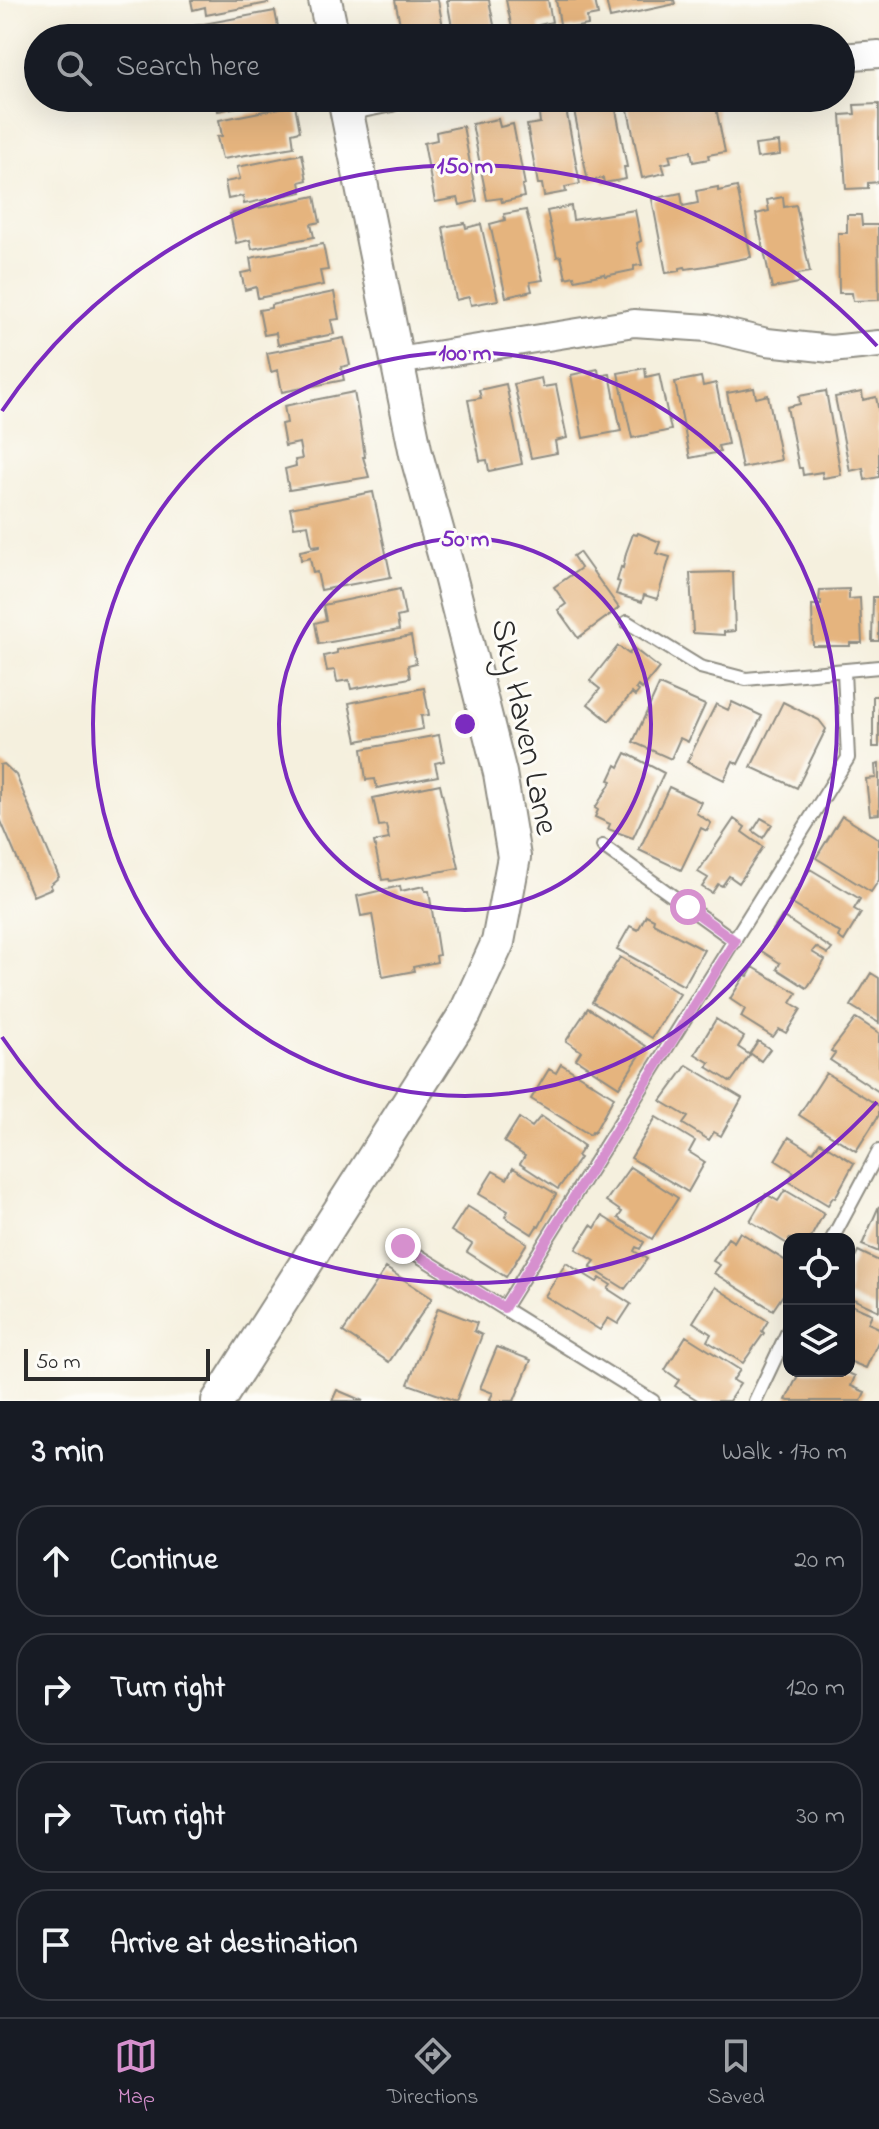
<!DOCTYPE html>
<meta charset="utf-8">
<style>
body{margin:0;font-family:"Indie Flower",sans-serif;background:#242831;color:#f1f3f6}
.controls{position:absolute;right:24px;bottom:24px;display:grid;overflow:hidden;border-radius:16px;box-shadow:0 8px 32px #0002}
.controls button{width:72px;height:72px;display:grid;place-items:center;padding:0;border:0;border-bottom:2px solid #363941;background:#171b24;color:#f1f3f6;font:40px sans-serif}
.scale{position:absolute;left:24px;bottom:20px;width:186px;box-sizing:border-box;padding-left:8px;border:4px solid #2b2b2b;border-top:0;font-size:22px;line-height:28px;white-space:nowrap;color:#2b2b2b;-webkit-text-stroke:6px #fdfcf7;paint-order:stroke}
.stop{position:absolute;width:24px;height:24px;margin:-18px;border:6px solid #d690ce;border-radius:50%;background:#fff}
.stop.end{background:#d690ce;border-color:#fff;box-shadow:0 2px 8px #0008}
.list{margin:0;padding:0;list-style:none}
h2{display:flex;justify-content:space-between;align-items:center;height:104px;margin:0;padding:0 32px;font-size:34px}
h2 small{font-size:26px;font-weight:400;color:#9ea1a6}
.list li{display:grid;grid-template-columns:52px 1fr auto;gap:24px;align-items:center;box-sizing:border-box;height:112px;margin:0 16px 16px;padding:0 16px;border:2px solid #363941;border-radius:32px}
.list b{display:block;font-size:30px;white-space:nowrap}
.list em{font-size:26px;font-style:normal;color:#9ea1a6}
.icon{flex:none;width:44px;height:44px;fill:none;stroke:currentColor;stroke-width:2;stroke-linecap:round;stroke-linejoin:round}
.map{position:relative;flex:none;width:879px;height:1401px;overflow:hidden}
.search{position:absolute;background:#171b24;box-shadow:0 8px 32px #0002;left:24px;right:24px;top:24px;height:88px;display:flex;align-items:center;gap:20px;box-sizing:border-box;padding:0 28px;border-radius:44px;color:#9ea1a6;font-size:30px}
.sheet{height:616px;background:#171b24}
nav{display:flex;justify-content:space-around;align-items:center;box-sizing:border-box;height:112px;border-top:2px solid #363941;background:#171b24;font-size:22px;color:#9ea1a6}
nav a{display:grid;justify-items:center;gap:4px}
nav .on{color:#d690ce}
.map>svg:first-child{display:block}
</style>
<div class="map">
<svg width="879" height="1401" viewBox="0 0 879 1401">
<rect width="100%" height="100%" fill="#fdfcf7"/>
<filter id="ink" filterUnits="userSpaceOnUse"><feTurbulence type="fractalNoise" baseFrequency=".0125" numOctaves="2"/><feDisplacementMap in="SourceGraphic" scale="16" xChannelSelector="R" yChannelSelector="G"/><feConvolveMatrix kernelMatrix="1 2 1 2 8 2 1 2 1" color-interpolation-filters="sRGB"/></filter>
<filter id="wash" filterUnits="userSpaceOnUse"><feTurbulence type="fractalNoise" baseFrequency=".006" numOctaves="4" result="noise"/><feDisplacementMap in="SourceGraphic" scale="32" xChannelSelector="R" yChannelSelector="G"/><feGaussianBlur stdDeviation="1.8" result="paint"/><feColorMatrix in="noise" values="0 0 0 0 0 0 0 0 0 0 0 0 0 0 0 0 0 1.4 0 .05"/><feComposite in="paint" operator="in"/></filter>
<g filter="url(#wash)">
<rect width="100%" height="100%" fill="#f5f0de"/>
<g id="blocks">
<!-- building -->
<path fill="#e5b47e" d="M 191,0 L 267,0 L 268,3 L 206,15 L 205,7 L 193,10 Z
M 395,0 L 438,0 L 445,38 L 403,38 Z
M 447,0 L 489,0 L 496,35 L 483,38 L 454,38 Z
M 506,0 L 548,0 L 552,22 L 539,25 L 540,33 L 514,38 Z
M 556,0 L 595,0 L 598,15 L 587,17 L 588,25 L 561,30 Z
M 606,0 L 674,0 L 675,4 L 610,18 Z
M 275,11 L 280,37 L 189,38 L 187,27 Z
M 215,98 L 275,98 L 276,99 L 218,111 Z
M 635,98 L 714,98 L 725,152 L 708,155 L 709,159 L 693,162 L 691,151 L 669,155 L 671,162 L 662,164 L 665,173 L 642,178 L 626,100 Z
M 600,99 L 601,108 L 615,105 L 627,167 L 624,167 L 626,179 L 604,183 L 603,178 L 588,182 L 573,105 Z
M 879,104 L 879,182 L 868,183 L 868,188 L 846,189 L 841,115 L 855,114 L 854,105 Z
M 295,105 L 300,131 L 292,133 L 294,147 L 222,159 L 217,137 L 222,136 L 219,120 Z
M 566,109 L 580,184 L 565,187 L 566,192 L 544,196 L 542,184 L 538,184 L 527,125 L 540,123 L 539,114 Z
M 498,119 L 500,127 L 513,124 L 525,185 L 522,186 L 524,197 L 502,202 L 501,198 L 487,200 L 472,124 Z
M 463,126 L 477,201 L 460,205 L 458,198 L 435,202 L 424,143 L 437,140 L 436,132 Z
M 779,142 L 780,155 L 757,158 L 755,145 Z
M 302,154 L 307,180 L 300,182 L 302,192 L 244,204 L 243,196 L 228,199 L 225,182 L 240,179 L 237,167 Z
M 718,187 L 718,191 L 737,187 L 751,257 L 706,266 L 686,269 L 685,267 L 680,268 L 680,271 L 666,273 L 652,199 L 681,193 L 683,206 L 698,203 L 696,191 Z
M 315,196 L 320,222 L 311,224 L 314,237 L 252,249 L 250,240 L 236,243 L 230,214 Z
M 783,197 L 784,207 L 796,205 L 810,272 L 798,274 L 799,283 L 772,288 L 756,214 L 769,211 L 767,200 Z
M 571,206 L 573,220 L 635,210 L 641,241 L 637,243 L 642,265 L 634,266 L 634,270 L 605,276 L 604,274 L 575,280 L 574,276 L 566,278 L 561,256 L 557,257 L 547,211 Z
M 526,210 L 543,280 L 530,282 L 532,291 L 506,297 L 490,224 L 505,220 L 504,214 Z
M 847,215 L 861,215 L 862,225 L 878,225 L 879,300 L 853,301 L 852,293 L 839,293 L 838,233 L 847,233 Z
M 465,223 L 466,228 L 481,224 L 498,300 L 471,305 L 469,297 L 456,300 L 443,227 Z
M 323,244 L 328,270 L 320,271 L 323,285 L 258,298 L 256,287 L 245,290 L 241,273 L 252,271 L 250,258 Z
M 334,292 L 339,319 L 331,320 L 334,334 L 278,345 L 276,333 L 264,335 L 259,310 L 271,308 L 271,305 Z
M 344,338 L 350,365 L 341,367 L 344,380 L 282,392 L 278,370 L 271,372 L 267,353 Z
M 645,368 L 646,377 L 659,374 L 671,430 L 632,438 L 618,373 Z
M 598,369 L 599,376 L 610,374 L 621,431 L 583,438 L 571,375 Z
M 701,377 L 703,386 L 716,383 L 728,444 L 718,446 L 720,452 L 690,458 L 675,382 Z
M 541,378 L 543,387 L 556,385 L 567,438 L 555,441 L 557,453 L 531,458 L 514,384 Z
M 506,384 L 522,464 L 489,471 L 487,460 L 480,461 L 468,400 L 481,398 L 479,390 Z
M 754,388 L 756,398 L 768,395 L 781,460 L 742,468 L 727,393 Z
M 826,391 L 841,475 L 823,478 L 822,472 L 803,475 L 802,468 L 799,468 L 787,407 L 800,404 L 799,396 Z
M 354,392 L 362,436 L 365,457 L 363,457 L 369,477 L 289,490 L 285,469 L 296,466 L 295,460 L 302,459 L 299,443 L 285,446 L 281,424 L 287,423 L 284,406 Z
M 862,392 L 863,400 L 876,397 L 879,412 L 879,477 L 865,480 L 863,468 L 850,471 L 835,397 Z
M 373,492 L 391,577 L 321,590 L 317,572 L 313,573 L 310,558 L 301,560 L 300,551 L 320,547 L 320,545 L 312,546 L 308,525 L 294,527 L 290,508 Z
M 638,533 L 660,542 L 656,553 L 670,557 L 657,599 L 644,595 L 642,602 L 616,594 L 620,582 L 617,581 L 621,567 L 623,568 L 626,553 L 633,534 L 637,535 Z
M 579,552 L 619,608 L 578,638 L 558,610 L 566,604 L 554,587 L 581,568 L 573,556 Z
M 733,572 L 735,631 L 724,632 L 724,635 L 693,633 L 690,573 Z
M 400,589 L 405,615 L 397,617 L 399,630 L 319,644 L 315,623 L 326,620 L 323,605 Z
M 849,589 L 849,599 L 860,598 L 862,643 L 850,643 L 850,646 L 813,646 L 812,605 L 821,605 L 821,601 L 819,601 L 820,590 Z
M 873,597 L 879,597 L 879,641 L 872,641 Z
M 411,636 L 416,663 L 408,665 L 410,678 L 351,689 L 349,680 L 337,682 L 335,670 L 327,671 L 324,656 L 337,653 L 337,650 Z
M 618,646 L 629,654 L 633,648 L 659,668 L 642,689 L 638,686 L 636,689 L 639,691 L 635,696 L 632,693 L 609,721 L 588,704 L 600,689 L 590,681 Z
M 659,685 L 705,705 L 688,742 L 680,738 L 671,759 L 633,742 Z
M 424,688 L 429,715 L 421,716 L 423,729 L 357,741 L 349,703 Z
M 873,696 L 879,696 L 879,747 L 873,747 Z
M 732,702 L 762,716 L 738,764 L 733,761 L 724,780 L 687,762 L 716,704 L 728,710 Z
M 783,702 L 819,720 L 826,729 L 797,788 L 751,767 Z
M 439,735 L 444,761 L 435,763 L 438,776 L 377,788 L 375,779 L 366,780 L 362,749 Z
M 626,753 L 664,773 L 633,838 L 608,829 L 610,824 L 595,817 L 598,810 L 595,808 L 612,781 L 609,780 L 616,765 L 619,767 Z
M 4,764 L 16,775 L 59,877 L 50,885 L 52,888 L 33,896 L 0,819 L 0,765 Z
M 879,764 L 879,814 L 870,815 L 866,779 L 876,778 L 875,765 Z
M 440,784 L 459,868 L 390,881 L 389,879 L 382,880 L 374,842 L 389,839 L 386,825 L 379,826 L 373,798 Z
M 669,787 L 701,802 L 696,813 L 711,823 L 707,831 L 701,828 L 681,870 L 639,850 Z
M 842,816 L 879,839 L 879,880 L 871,892 L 816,858 Z
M 761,818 L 772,824 L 763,838 L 753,831 Z
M 734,819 L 745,827 L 742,832 L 763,847 L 739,883 L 729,876 L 722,886 L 718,884 L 712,893 L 702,887 L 708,878 L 698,872 Z
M 810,869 L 860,899 L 854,909 L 861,913 L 844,941 L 838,937 L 840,933 L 789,902 Z
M 400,886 L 401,891 L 424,886 L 425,891 L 429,891 L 439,955 L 436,956 L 437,962 L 413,967 L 414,971 L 383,977 L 372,914 L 361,916 L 357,896 Z
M 646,915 L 654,919 L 653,923 L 704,950 L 684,986 L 617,949 L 630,926 L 638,930 Z
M 782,916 L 832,949 L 828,954 L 816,947 L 812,952 L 825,960 L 807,988 L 777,969 L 780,963 L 760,950 Z
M 620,957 L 680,994 L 652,1038 L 592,1002 Z
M 753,967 L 797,993 L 791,1003 L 801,1009 L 786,1033 L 779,1029 L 773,1037 L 741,1017 L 745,1009 L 730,999 L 745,975 L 748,976 Z
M 871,973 L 879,978 L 879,1023 L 851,1006 Z
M 588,1008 L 646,1046 L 619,1087 L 576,1059 L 581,1051 L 566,1041 Z
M 856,1018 L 879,1033 L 879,1092 L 830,1060 L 835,1053 L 831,1051 Z
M 716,1019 L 744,1037 L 738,1047 L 750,1055 L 731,1082 L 707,1067 L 710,1063 L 695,1054 Z
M 758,1041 L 770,1049 L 761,1061 L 750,1053 Z
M 561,1064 L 614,1097 L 594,1133 L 592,1132 L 590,1135 L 531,1099 L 549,1069 L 556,1073 Z
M 687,1065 L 742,1098 L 721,1136 L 714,1132 L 709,1140 L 683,1124 L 688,1117 L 661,1101 Z
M 826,1073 L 879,1106 L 879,1115 L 856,1151 L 799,1115 Z
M 541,1116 L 584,1146 L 577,1156 L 580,1158 L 558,1189 L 520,1164 L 525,1156 L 504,1142 L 519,1118 L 532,1127 Z
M 656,1117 L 695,1141 L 689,1152 L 705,1162 L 688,1192 L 631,1158 Z
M 789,1137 L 813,1152 L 820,1142 L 854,1163 L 835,1198 L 833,1197 L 828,1205 L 788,1181 L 794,1172 L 775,1160 Z
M 630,1167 L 678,1198 L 652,1239 L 618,1218 L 622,1212 L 606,1201 Z
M 513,1168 L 556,1194 L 539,1227 L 537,1226 L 532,1234 L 505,1217 L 508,1211 L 479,1194 L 493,1171 L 507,1179 Z
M 785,1190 L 824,1213 L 810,1239 L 789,1239 L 789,1245 L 750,1221 L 766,1194 L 778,1201 Z
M 467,1206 L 527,1243 L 506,1277 L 467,1252 L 472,1244 L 451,1231 Z
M 879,1206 L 879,1252 L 862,1245 Z
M 602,1216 L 644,1242 L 640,1249 L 636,1247 L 634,1251 L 647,1259 L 625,1289 L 590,1267 L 595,1261 L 576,1249 L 591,1225 L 595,1228 Z
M 740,1232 L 789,1263 L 789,1286 L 773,1310 L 714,1273 L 720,1265 L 713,1261 L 728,1238 L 734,1242 Z
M 858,1251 L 879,1261 L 879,1311 L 849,1297 L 849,1270 Z
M 566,1263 L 597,1282 L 600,1278 L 611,1285 L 608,1289 L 631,1304 L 618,1324 L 608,1318 L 600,1330 L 545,1296 Z
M 386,1268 L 432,1298 L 389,1362 L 343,1332 Z
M 715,1287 L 768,1321 L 762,1331 L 764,1333 L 743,1363 L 707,1341 L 711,1334 L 693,1322 Z
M 849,1304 L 872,1314 L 868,1323 L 879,1328 L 879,1340 L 866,1368 L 849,1361 Z
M 438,1308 L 477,1323 L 474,1331 L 482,1335 L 456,1401 L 408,1384 Z
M 686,1336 L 740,1370 L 733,1380 L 740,1384 L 729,1401 L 699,1401 L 675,1386 L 679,1380 L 665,1370 Z
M 497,1347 L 531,1360 L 514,1401 L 489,1401 L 493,1393 L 480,1388 Z
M 800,1371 L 844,1371 L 855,1376 L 851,1386 L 865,1392 L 861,1401 L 789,1401 L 786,1400 Z
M 337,1390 L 363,1401 L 332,1401 Z"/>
</g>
</g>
<g filter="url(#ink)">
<use href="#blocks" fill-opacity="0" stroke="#908e84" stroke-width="2"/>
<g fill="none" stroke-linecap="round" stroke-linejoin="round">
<!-- service casing -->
<g stroke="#908e84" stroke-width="16">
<path id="service" d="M 627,622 L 700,667 L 746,679 L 879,667
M 603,846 L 735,941
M 832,1239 L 879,1151
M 403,1246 L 653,1401
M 504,1308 L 848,758 L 844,671
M 755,1401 L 789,1329"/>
</g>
<!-- minor casing -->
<g stroke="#908e84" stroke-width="30">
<path id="minor" d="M 841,57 L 879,54
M 346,107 L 391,98
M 398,361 L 634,323 L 708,328 L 767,342 L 831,349 L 879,344"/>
</g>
<!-- tertiary casing -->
<g stroke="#908e84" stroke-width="36">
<path id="tertiary" d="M 325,0 L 333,38
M 218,1401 L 465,1014 L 498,942 L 514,857 L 500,773 L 450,576 L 416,454 L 344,98"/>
</g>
<!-- service -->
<use href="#service" stroke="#fff" stroke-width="12"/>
<!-- minor -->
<use href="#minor" stroke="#fff" stroke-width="26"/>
<!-- tertiary -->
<use href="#tertiary" stroke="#fff" stroke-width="32"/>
</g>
</g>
<g fill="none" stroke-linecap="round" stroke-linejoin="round" filter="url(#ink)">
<!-- route -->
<path stroke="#d690ce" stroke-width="10" d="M 403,1246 L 504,1308 L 735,941 L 688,907"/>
</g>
<!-- distance rings -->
<g fill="none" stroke="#7b2cbf" stroke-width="4">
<circle cx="465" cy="724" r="186"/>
<circle cx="465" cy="724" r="372"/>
<path d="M877 1102A559 559 0 0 1 2 1037M2 411A559 559 0 0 1 877 346"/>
</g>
<g text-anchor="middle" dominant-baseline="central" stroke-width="6" stroke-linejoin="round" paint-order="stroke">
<!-- street labels -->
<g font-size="34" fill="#2b2b2b" stroke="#fdfcf7">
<text transform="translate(523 727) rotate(78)">Sky Haven Lane</text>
</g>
</g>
<circle cx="465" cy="724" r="12" fill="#7b2cbf" stroke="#fdfcf7" stroke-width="4"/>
<g font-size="24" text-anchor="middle" font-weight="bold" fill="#7b2cbf" stroke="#fdfcf7" stroke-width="6" stroke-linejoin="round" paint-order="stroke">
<text x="465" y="173">150 m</text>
<text x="465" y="360">100 m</text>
<text x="465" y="546">50 m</text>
</g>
</svg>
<div class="controls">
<button><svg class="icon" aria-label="locate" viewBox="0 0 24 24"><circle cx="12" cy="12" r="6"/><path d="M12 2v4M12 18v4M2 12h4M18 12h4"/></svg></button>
<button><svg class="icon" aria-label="layers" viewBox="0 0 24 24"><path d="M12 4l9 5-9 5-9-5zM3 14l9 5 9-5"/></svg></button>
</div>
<div class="scale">50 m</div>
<div class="stop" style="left:688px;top:907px"></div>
<div class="stop end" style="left:403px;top:1246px"></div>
<div class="search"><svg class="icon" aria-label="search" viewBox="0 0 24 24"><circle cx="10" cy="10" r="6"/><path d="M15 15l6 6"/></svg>Search here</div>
</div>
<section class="sheet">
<h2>3 min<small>Walk · 170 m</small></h2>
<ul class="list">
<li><svg class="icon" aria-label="ahead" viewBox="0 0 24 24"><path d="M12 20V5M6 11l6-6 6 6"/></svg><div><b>Continue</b></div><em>20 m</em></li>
<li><svg class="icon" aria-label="right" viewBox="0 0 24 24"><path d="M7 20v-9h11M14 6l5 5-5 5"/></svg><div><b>Turn right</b></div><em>120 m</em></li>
<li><svg class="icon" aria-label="right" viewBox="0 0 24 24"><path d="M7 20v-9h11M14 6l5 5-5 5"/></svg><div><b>Turn right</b></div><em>30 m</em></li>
<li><svg class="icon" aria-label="arrive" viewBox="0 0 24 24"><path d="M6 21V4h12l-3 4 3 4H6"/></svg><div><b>Arrive at destination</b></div></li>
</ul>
</section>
<nav>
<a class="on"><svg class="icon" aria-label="map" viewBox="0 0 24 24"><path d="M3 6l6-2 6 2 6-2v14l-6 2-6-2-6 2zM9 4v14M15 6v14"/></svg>Map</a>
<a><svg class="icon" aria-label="directions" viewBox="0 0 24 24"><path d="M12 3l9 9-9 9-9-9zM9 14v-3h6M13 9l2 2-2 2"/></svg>Directions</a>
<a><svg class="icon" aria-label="saved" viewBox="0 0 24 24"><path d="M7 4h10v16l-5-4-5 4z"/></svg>Saved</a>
</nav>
